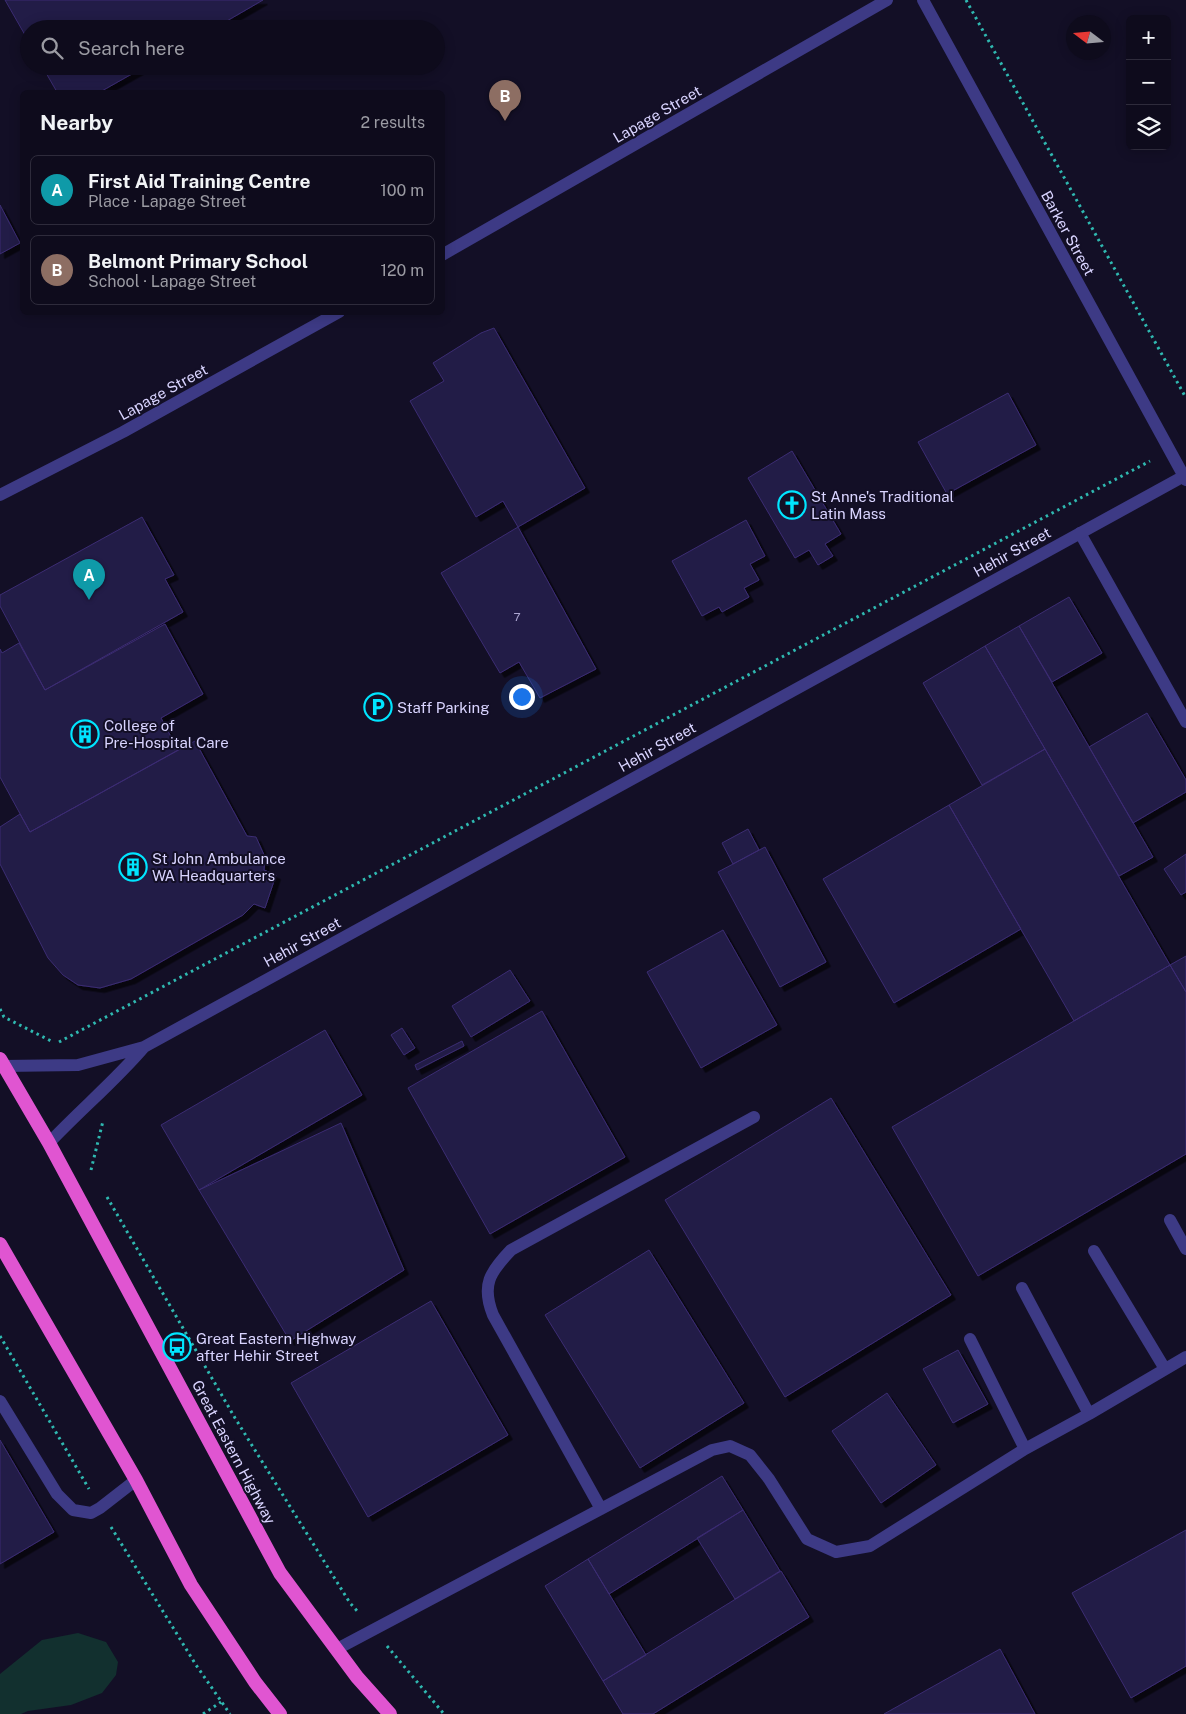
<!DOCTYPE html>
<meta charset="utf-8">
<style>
body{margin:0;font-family:"Public Sans",sans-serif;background:#1c1929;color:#f1f3f6}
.controls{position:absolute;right:15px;top:15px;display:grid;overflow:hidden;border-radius:8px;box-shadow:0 2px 12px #0003}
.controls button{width:45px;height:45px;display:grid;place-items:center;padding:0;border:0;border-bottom:1px solid #2e2b3b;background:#0e0b1c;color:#f1f3f6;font:25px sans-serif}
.compass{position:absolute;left:1066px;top:15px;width:45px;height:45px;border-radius:50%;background:#0e0b1c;box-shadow:0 2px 12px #0003;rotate:286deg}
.you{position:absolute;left:521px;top:696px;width:18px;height:18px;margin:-12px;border:4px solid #fff;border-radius:50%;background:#1a73e8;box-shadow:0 0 0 8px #1a73e833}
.badge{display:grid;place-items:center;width:32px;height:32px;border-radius:50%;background:#00e5ff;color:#fff;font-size:16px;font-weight:700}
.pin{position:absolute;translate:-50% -41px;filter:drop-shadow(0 1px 2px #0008)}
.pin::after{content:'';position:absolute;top:26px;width:18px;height:15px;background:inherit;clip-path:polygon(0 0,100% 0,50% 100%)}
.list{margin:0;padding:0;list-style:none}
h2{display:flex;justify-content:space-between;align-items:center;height:65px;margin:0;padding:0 20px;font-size:21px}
h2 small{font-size:16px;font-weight:400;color:#9b9ba3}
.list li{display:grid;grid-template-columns:32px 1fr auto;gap:15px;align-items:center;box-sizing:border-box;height:70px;margin:0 10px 10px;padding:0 10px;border:1px solid #2e2b3b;border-radius:8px}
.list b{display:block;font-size:19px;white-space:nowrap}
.list p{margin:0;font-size:16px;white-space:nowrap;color:#9b9ba3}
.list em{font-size:16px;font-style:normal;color:#9b9ba3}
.icon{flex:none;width:28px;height:28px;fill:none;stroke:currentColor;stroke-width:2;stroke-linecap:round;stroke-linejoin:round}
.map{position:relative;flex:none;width:1186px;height:1714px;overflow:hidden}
.search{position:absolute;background:#0e0b1c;box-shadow:0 2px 12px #0003;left:20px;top:20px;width:425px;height:55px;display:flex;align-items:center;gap:12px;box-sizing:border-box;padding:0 18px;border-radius:28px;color:#9b9ba3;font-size:19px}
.panel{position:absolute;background:#0e0b1c;box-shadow:0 2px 12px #0003;left:20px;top:90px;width:425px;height:225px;border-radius:8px}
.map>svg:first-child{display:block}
</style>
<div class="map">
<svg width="1186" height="1714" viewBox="0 0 1186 1714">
<defs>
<filter id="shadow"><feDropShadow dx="4.5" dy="4.5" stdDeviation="0" flood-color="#0009"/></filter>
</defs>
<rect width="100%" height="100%" fill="#130f26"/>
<!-- green -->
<path fill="#12302f" d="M 78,1633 L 106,1642 L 118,1662 L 116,1675 L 102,1693 L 71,1705 L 28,1711 L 21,1714 L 0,1714 L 0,1674 L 42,1640 Z"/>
<!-- building -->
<path fill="#241b47" stroke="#3b2d73" filter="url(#shadow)" d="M 5,0 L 263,0 L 213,29 L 29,29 L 29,42 Z
M 42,66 L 146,66 L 100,92 L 57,92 Z
M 0,205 L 20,243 L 0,254 Z
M 494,328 L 585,488 L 518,527 L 503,501 L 476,517 L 410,401 L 444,381 L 433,363 L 481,333 Z
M 1008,393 L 1036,445 L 947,494 L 918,442 Z
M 792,451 L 841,534 L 825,544 L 833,556 L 818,565 L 809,550 L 795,558 L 748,478 Z
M 142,517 L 174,575 L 165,579 L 183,612 L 45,690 L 0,606 L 0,595 Z
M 746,520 L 765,556 L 750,564 L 759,580 L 744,588 L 749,597 L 722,612 L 719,607 L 702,616 L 672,561 Z
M 518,527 L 596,669 L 540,698 L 519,662 L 500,673 L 441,573 Z
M 1069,597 L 1102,653 L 1052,682 L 1019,626 Z
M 165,624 L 203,694 L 161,718 L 178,750 L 30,832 L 0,777 L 0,649 L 2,653 L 19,643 L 45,690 Z
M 1019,626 L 1153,857 L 1119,876 L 985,646 Z
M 985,646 L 1045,749 L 982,785 L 923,683 Z
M 1147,713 L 1186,780 L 1186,792 L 1133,823 L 1089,747 Z
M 195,741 L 247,836 L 256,837 L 265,857 L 264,870 L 276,875 L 265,908 L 254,904 L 243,915 L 131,979 L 100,988 L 78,985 L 63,975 L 48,958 L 0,864 L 0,827 L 20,814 L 30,832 Z
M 1045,749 L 1170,965 L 1074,1021 L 949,805 Z
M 949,805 L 1021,929 L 894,1003 L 823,879 Z
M 748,829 L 759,850 L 733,864 L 722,843 Z
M 765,847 L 826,962 L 780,987 L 718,872 Z
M 1186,854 L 1186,892 L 1181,895 L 1164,869 Z
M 723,930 L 777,1025 L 701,1068 L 647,972 Z
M 1186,956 L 1186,992 L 1170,965 Z
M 1170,965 L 1186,992 L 1186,1154 L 978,1276 L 892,1127 Z
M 510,970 L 530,1001 L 471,1037 L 452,1006 Z
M 542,1011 L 625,1157 L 490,1234 L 408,1088 Z
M 402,1028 L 415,1048 L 404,1055 L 391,1035 Z
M 325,1030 L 362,1095 L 199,1190 L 161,1125 Z
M 462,1041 L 464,1046 L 417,1070 L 415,1065 Z
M 831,1098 L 951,1295 L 785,1397 L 665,1200 Z
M 341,1123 L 404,1270 L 290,1341 L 199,1190 Z
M 649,1250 L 744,1403 L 640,1468 L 545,1315 Z
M 431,1301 L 508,1435 L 368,1517 L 291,1383 Z
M 958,1350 L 988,1404 L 953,1423 L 923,1369 Z
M 887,1393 L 936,1465 L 881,1503 L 832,1431 Z
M 0,1440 L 54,1532 L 0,1564 Z
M 722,1476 L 743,1510 L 609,1594 L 588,1559 Z
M 743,1510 L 780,1571 L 735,1599 L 697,1538 Z
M 1186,1530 L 1186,1666 L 1131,1698 L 1072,1593 Z
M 588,1559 L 646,1655 L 603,1681 L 545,1586 Z
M 781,1571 L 809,1617 L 653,1714 L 623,1714 L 603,1681 Z
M 1000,1649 L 1035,1714 L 884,1714 Z"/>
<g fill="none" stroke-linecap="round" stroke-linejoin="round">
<!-- path -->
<path stroke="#2fb8b0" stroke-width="3" stroke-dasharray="2.5 4" stroke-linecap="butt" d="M 966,0 L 1186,398
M 0,1009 L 4,1017 L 53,1042
M 59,1042 L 1150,461
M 91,1170 L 103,1121
M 107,1197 L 235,1418 L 350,1603 L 359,1613
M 0,1336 L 89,1489
M 111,1527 L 196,1665 L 230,1714
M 387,1646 L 444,1714
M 203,1714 L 221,1702"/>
<!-- service -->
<path stroke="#3d3a85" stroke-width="12" d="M 1080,533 L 1186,722
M 1170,1220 L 1186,1249
M 1094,1251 L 1165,1369
M 1022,1288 L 1089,1414
M 970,1339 L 1025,1449
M 0,1401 L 57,1494 L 73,1510 L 91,1513 L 100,1508 L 136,1480
M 601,1509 L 493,1315 C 481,1285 490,1272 511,1250 L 754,1117
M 337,1649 L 712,1450 L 730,1446 L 750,1455 L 769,1479 L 807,1539 L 836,1552 L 870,1546 L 1025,1449 L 1089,1414 L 1186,1357"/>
<!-- minor -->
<path stroke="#3d3a85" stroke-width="12" d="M 923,0 L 1186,480
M 442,255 L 887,0
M 0,495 L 123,432 L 339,312
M 3,1066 L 78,1065 L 144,1047 L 1186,475
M 49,1143 C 80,1110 115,1081 144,1047"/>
<!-- trunk -->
<path stroke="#e055d1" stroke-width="14" d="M 0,1059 L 49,1143 L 280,1573 L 357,1677 L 390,1714
M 0,1244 L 136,1480 L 191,1585 L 255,1682 L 280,1714"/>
</g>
<!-- icons -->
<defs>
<g id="church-ring" transform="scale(1.4375)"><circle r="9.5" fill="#130f26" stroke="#00e5ff" stroke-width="1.5"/><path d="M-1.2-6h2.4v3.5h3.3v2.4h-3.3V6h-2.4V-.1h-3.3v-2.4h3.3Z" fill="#00e5ff"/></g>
<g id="parking-ring" transform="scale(1.4375)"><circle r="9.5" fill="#130f26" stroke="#00e5ff" stroke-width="1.5"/><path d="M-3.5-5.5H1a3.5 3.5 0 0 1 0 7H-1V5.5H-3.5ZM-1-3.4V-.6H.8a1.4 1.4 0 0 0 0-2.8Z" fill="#00e5ff"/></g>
<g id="building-ring" transform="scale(1.4375)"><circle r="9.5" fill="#130f26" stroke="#00e5ff" stroke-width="1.5"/><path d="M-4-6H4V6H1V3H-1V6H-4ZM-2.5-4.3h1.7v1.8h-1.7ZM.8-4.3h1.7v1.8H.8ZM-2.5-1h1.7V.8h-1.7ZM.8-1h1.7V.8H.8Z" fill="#00e5ff"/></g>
<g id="bus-ring" transform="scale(1.4375)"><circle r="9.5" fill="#130f26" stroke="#00e5ff" stroke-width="1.5"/><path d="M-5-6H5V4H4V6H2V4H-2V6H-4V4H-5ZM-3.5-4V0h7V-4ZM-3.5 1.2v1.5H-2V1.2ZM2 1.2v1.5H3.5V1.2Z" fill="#00e5ff"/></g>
</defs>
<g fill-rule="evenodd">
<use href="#church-ring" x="792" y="505"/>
<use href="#parking-ring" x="378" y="707"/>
<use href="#building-ring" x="85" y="734"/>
<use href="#building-ring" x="133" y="867"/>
<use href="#bus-ring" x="177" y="1347"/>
</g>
<g text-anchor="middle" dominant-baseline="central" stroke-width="4" stroke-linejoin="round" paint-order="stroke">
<!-- number labels -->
<g font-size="12" fill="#aca6d1">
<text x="517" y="617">7</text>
</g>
<!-- street labels -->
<g font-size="15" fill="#d9d4ff" stroke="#130f26">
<text transform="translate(657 114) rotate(-30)">Lapage Street</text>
<text transform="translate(1068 233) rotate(61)">Barker Street</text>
<text transform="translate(163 392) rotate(-29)">Lapage Street</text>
<text transform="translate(1012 552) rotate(-29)">Hehir Street</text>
<text transform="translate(657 747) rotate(-29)">Hehir Street</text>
<text transform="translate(302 942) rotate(-29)">Hehir Street</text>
<text transform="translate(234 1452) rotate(62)">Great Eastern Highway</text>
</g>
<!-- poi labels -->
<g font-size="15" fill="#d9d4ff" stroke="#130f26" text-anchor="start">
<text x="811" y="496">St Anne's Traditional<tspan x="811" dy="17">Latin Mass</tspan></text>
<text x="397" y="707">Staff Parking</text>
<text x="104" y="725">College of<tspan x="104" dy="17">Pre-Hospital Care</tspan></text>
<text x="152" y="858">St John Ambulance<tspan x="152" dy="17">WA Headquarters</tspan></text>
<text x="196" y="1338">Great Eastern Highway<tspan x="196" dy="17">after Hehir Street</tspan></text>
</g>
</g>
</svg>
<div class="controls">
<button>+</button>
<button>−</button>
<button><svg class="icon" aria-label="layers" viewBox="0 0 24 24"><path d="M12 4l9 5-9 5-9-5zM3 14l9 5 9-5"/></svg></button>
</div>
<svg class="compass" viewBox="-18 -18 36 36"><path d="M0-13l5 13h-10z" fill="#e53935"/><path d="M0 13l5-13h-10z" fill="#9b9ba3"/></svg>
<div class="you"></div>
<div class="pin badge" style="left:89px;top:600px;background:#0f9aa8">A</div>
<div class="pin badge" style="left:505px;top:121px;background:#8d6e63">B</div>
<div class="search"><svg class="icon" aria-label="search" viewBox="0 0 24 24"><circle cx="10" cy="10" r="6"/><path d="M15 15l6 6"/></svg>Search here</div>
<section class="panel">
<h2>Nearby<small>2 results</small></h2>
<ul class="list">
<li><span class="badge" style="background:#0f9aa8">A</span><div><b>First Aid Training Centre</b><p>Place · Lapage Street</p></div><em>100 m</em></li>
<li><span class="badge" style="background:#8d6e63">B</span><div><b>Belmont Primary School</b><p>School · Lapage Street</p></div><em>120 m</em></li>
</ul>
</section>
</div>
